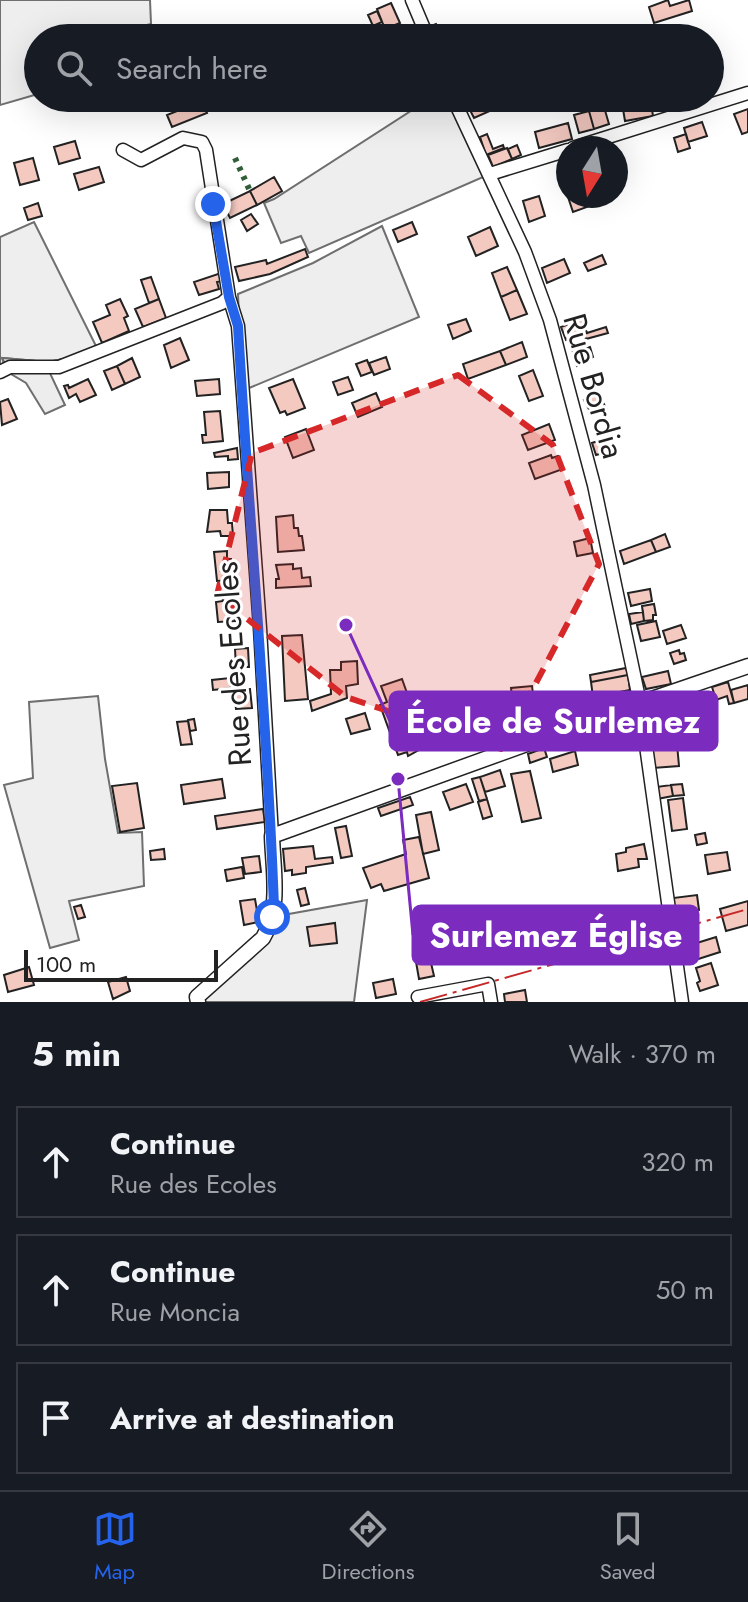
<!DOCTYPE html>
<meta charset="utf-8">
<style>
body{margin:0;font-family:Jost,sans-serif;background:#242831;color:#f1f3f6}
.compass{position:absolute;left:556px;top:136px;width:72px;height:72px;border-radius:50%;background:#171b24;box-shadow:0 8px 32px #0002;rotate:191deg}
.scale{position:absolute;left:24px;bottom:20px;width:194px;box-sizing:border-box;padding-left:8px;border:4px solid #222;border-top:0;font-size:22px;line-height:28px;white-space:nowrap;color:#222;-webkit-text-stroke:6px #fff;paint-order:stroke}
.stop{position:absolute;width:24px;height:24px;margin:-18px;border:6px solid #2563eb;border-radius:50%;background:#fff}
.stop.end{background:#2563eb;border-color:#fff;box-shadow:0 2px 8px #0008}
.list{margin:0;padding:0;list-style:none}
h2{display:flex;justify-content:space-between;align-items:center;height:104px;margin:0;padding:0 32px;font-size:34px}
h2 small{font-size:26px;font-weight:400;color:#9ea1a6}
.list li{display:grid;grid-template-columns:52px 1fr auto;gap:24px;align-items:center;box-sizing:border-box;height:112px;margin:0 16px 16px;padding:0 16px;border:2px solid #363941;border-radius:0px}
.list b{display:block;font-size:30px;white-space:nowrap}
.list p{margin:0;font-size:26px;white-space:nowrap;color:#9ea1a6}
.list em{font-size:26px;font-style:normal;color:#9ea1a6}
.icon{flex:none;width:44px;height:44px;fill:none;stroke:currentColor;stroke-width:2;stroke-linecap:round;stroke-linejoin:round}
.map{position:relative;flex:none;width:748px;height:1002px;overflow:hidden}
.search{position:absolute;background:#171b24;box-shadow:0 8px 32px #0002;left:24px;right:24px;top:24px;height:88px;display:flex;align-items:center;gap:20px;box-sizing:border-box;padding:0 28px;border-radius:44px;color:#9ea1a6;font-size:30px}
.sheet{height:488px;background:#171b24}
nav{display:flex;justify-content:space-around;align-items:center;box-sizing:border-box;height:112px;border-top:2px solid #363941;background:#171b24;font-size:22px;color:#9ea1a6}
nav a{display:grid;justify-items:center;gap:4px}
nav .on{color:#2563eb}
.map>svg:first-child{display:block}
</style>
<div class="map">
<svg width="748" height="1002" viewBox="0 0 748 1002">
<rect width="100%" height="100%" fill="#fff"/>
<!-- green -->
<path fill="#eee" stroke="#6f6f6f" stroke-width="2" d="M 0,0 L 150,0 L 151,24 L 93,38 L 38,38 L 38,94 L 0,105 Z
M 431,98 L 453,98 L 490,174 L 309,253 L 301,236 L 281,243 L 264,203 L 274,199 Z
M 34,222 L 99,352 L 48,362 L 2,358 L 4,364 L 0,366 L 0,237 Z
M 382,226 L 419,317 L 242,391 L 238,294 L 313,263 Z
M 98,696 L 105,759 L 118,833 L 142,832 L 144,886 L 69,901 L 79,940 L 50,948 L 4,785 L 33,778 L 29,702 Z
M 367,900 L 354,1002 L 198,1002 L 272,917 Z"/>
<!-- parking -->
<path fill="#ededed" stroke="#6f6f6f" stroke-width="2" d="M 73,357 L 48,369 L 65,405 L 45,414 L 26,383 L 11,374 L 2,358 L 48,362 Z"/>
<!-- building -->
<path fill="#f3c9c0" stroke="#222" stroke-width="2" d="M 668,0 L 670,6 L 689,0 L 692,11 L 654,23 L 649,7 Z
M 391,3 L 400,23 L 385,29 L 377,9 Z
M 377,11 L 382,22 L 373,26 L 368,15 Z
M 436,24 L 442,38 L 432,38 L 428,27 Z
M 391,98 L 412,98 L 412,99 L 395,107 Z
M 487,98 L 492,110 L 474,118 L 468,106 Z
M 202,101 L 207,113 L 172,127 L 167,115 Z
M 651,103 L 653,116 L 625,121 L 623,109 Z
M 604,107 L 609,124 L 594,129 L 589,111 Z
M 748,109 L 748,132 L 742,134 L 734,114 Z
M 589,111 L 594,129 L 579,133 L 574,115 Z
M 702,122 L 707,136 L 688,142 L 684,128 Z
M 568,123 L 572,139 L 539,148 L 535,132 Z
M 487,134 L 493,149 L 503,145 L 504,148 L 486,155 L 480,137 Z
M 686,134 L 690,148 L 678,152 L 674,138 Z
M 75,141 L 80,158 L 59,164 L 54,147 Z
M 517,145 L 521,155 L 512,159 L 508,149 Z
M 507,148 L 512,159 L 493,167 L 488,155 Z
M 621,154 L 625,169 L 616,172 L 616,156 Z
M 33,158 L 39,180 L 20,185 L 14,163 Z
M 99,167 L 104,182 L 79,190 L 74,174 Z
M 568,174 L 568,196 L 583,196 L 587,207 L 573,212 L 561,176 Z
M 274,177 L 282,191 L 257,205 L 250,191 Z
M 250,191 L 257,205 L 230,218 L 223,204 Z
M 539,196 L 545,216 L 529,222 L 523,201 Z
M 38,203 L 42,216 L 28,220 L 24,208 Z
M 251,214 L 258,224 L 247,231 L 241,220 Z
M 412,222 L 417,234 L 398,242 L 393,230 Z
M 490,227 L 498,246 L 476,256 L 468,237 Z
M 305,249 L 308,257 L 270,274 L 239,281 L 235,267 L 266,260 L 267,264 Z
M 602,255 L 606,264 L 588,271 L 584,263 Z
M 564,259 L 570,273 L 547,283 L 542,268 Z
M 507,267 L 517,290 L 501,297 L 492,273 Z
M 221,273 L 223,281 L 217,282 L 219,289 L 199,295 L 194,282 Z
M 151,277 L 159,299 L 149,303 L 141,280 Z
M 517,290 L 527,314 L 510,320 L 501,297 Z
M 120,299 L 128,316 L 124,318 L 129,331 L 102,343 L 93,322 L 110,315 L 106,305 Z
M 159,299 L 166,318 L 143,327 L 135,309 Z
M 466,319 L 471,331 L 453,339 L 448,325 Z
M 582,319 L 587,333 L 566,340 L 561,327 Z
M 606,327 L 608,333 L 586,339 L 584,334 Z
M 180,338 L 189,360 L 171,368 L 164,345 Z
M 522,342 L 527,357 L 506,365 L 500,351 Z
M 583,345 L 584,349 L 590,347 L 593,357 L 588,359 L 589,362 L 577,366 L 572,349 Z
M 500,351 L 506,365 L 468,379 L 463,364 Z
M 386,357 L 390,369 L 374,375 L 369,363 Z
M 132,358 L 140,377 L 125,384 L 117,366 Z
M 367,360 L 372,372 L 361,376 L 356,364 Z
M 117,366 L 125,384 L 112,390 L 104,371 Z
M 533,370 L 543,396 L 529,401 L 519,376 Z
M 348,377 L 353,390 L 338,395 L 333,382 Z
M 88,379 L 96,395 L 80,402 L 76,394 L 69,398 L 64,386 L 68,385 L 69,388 Z
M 219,379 L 220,394 L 197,396 L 195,381 Z
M 293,379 L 305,408 L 287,415 L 285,411 L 280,413 L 269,388 Z
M 376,393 L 382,407 L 358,417 L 352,403 Z
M 598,393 L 606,408 L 592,415 L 584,400 Z
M 8,399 L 17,419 L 2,425 L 0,402 Z
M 220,411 L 223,441 L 203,443 L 202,435 L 206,435 L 204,412 Z
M 549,424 L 555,440 L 528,450 L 522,435 Z
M 306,429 L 314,450 L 293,458 L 285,437 Z
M 610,437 L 614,450 L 596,455 L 592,443 Z
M 237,448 L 238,459 L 228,460 L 228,456 L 215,457 L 214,453 Z
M 551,455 L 552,458 L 558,456 L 563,469 L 535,479 L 529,463 Z
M 229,472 L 229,487 L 208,489 L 207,473 Z
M 210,510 L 227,510 L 228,523 L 232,523 L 233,536 L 221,536 L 220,531 L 207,532 Z
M 293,515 L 294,528 L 298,528 L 299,536 L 302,536 L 304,550 L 278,552 L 276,517 Z
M 665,534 L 670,547 L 656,552 L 651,540 Z
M 590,538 L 593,553 L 577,556 L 574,542 Z
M 651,540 L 656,552 L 624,564 L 620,551 Z
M 227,551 L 227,559 L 231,559 L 232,580 L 217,581 L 214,552 Z
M 293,564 L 293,569 L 301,568 L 302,578 L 310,577 L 311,586 L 276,588 L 276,579 L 279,579 L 276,565 Z
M 650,589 L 652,601 L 631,606 L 628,593 Z
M 233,593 L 235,621 L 218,622 L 216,602 L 223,601 L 222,594 Z
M 654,604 L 656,615 L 653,615 L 653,620 L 644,621 L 642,606 Z
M 643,612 L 644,621 L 631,624 L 629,614 Z
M 656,621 L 660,637 L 641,641 L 637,625 Z
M 681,625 L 686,638 L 667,644 L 663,631 Z
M 302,635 L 308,699 L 285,701 L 282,636 Z
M 248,648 L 249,667 L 236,667 L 235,649 Z
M 679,650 L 680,654 L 684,653 L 686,660 L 674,664 L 670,653 Z
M 357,661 L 358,684 L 346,686 L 347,698 L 312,711 L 310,701 L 331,694 L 330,670 L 341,670 L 341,662 Z
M 626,668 L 628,675 L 591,682 L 590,675 Z
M 668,671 L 671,684 L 646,689 L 642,677 Z
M 628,675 L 630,690 L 593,697 L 591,682 Z
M 230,678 L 231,688 L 213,690 L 212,680 Z
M 402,679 L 426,746 L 408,756 L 407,752 L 398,755 L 380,705 L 387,702 L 381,686 Z
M 728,682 L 734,703 L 729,704 L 727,696 L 716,700 L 712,687 Z
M 748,685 L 748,699 L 734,703 L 731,690 Z
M 532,686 L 534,702 L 513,704 L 511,688 Z
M 250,689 L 252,708 L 236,709 L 234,690 Z
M 365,713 L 370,729 L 351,734 L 346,719 Z
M 194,719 L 196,730 L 190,731 L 188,720 Z
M 188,721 L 192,744 L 181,745 L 177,722 Z
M 677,744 L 679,766 L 653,768 L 651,746 Z
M 544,748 L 547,757 L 530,763 L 528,754 Z
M 575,751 L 578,765 L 553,772 L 550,759 Z
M 500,770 L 505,786 L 485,792 L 480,777 Z
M 530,771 L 541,818 L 522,822 L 511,774 Z
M 480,777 L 487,799 L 479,801 L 472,779 Z
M 222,779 L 225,798 L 184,804 L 181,785 Z
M 137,783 L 144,828 L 120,832 L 112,786 Z
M 466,784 L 473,802 L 450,810 L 443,792 Z
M 682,784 L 684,795 L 673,796 L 671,785 Z
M 671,785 L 673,796 L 657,799 L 656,787 Z
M 410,797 L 413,805 L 381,816 L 378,808 Z
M 683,798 L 687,829 L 672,831 L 668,800 Z
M 487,799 L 492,816 L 483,819 L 478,802 Z
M 263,809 L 265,822 L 217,829 L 215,816 Z
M 431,812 L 439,850 L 423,854 L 416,815 Z
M 346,826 L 352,856 L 341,858 L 335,828 Z
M 705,833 L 707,843 L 697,845 L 695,835 Z
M 419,837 L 429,878 L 384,891 L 381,884 L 371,888 L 363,868 L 406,854 L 403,840 Z
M 644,844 L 647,859 L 638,859 L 639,867 L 618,871 L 616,854 L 626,852 L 626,848 Z
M 313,846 L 315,859 L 332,857 L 333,863 L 306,867 L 306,873 L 292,875 L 292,870 L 285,871 L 283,849 Z
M 164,849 L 165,859 L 151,860 L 150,851 Z
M 727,852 L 730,870 L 708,874 L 705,855 Z
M 259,856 L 261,872 L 245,874 L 242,858 Z
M 242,867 L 244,878 L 227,881 L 225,870 Z
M 305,888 L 309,904 L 301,906 L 297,890 Z
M 697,895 L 699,910 L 675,913 L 673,898 Z
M 255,899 L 259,922 L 244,925 L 240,901 Z
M 748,901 L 748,925 L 726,931 L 720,909 Z
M 81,905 L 85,917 L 78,919 L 74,907 Z
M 335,923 L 337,943 L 310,946 L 307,927 Z
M 716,937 L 720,952 L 689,962 L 684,947 Z
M 429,954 L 434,976 L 419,979 L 415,956 Z
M 711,963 L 718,985 L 700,991 L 697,983 L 700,981 L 696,968 Z
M 29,967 L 34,985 L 8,992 L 4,975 Z
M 126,977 L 130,991 L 113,999 L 108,982 Z
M 393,979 L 396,994 L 376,998 L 373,983 Z
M 525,990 L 527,1002 L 505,1002 L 504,994 Z"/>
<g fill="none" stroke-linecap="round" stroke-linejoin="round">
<!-- minor casing -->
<g stroke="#222" stroke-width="15">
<path id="minor" d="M 412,0 L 428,38
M 453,98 L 525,252 L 550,320 L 594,485 L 640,703 L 682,1002
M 573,148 L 748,93
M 123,150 L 141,160 L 183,138 L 202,142 L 206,150 L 229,297 L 238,326 L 260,628 L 272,836
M 490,174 L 568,150
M 0,372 L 10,367 L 59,367 L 222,303 L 229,297
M 418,997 L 488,984 L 491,1002"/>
</g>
<!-- tertiary casing -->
<g stroke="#222" stroke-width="17">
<path id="tertiary" d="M 198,1002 L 197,997 L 263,938 C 281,908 273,870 272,836 L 640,703 L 748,666"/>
</g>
<!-- minor -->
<use href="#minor" stroke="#fff" stroke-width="12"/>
<!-- tertiary -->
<use href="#tertiary" stroke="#fff" stroke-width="14"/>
<!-- hedge -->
<path stroke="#2f5e38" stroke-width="6" stroke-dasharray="4 6" stroke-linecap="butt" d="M 235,158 L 250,191"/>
<!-- power -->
<path stroke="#c62828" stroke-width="2" stroke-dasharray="28 6 4 6" stroke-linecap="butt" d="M 420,1002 L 748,909"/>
</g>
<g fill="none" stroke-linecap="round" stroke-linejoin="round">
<!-- route -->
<path stroke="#2563eb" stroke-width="10" d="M 213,204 L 229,297 L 238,326 C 249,520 267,713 274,907 L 272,917"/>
</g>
<!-- marked area -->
<path fill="#d62828" fill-opacity="0.2" stroke="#d62828" stroke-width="6" stroke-dasharray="16 10" stroke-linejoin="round" d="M 458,375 L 553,445 L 599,564 L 501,749 L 346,697 L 217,595 L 252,453 Z"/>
<g text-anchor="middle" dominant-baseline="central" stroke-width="6" stroke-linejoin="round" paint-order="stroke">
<!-- street labels -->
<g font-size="32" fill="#222" stroke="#fff">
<text transform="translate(594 386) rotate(74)">Rue Bordia</text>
<text transform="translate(233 664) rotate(-94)">Rue des Ecoles</text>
</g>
</g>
<!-- callouts -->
<path fill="none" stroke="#7b2cbf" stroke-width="3" d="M346 625L390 721M398 779L413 935"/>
<g fill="#7b2cbf" stroke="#fff" stroke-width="3">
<circle cx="346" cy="625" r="8"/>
<circle cx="398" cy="779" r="8"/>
</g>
<g fill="#7b2cbf" stroke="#7b2cbf" stroke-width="3">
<rect x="390" y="692" width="327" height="58" rx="8"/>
<rect x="413" y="906" width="285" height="58" rx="8"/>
</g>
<g font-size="34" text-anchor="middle" font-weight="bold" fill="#fff">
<text x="553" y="733">École de Surlemez</text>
<text x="556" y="947">Surlemez Église</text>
</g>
</svg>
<svg class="compass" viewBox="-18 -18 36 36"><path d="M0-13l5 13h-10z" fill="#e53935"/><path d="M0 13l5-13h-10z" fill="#9ea1a6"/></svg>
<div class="scale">100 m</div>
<div class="stop" style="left:272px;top:917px"></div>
<div class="stop end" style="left:213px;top:204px"></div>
<div class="search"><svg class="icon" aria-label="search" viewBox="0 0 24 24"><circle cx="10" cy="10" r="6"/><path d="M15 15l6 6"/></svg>Search here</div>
</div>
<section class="sheet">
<h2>5 min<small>Walk · 370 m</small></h2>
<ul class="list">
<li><svg class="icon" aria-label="ahead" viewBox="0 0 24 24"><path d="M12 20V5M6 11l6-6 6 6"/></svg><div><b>Continue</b><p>Rue des Ecoles</p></div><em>320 m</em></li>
<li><svg class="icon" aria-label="ahead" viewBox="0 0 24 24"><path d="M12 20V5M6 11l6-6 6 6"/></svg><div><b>Continue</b><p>Rue Moncia</p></div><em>50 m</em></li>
<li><svg class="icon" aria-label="arrive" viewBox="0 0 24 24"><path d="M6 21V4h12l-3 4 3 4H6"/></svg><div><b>Arrive at destination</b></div></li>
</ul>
</section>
<nav>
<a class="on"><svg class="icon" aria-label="map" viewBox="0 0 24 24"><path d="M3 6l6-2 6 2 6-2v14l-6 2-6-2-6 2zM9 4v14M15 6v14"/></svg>Map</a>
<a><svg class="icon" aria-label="directions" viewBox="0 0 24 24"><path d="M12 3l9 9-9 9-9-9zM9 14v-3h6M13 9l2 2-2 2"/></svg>Directions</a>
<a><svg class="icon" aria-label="saved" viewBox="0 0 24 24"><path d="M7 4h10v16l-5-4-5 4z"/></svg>Saved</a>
</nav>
